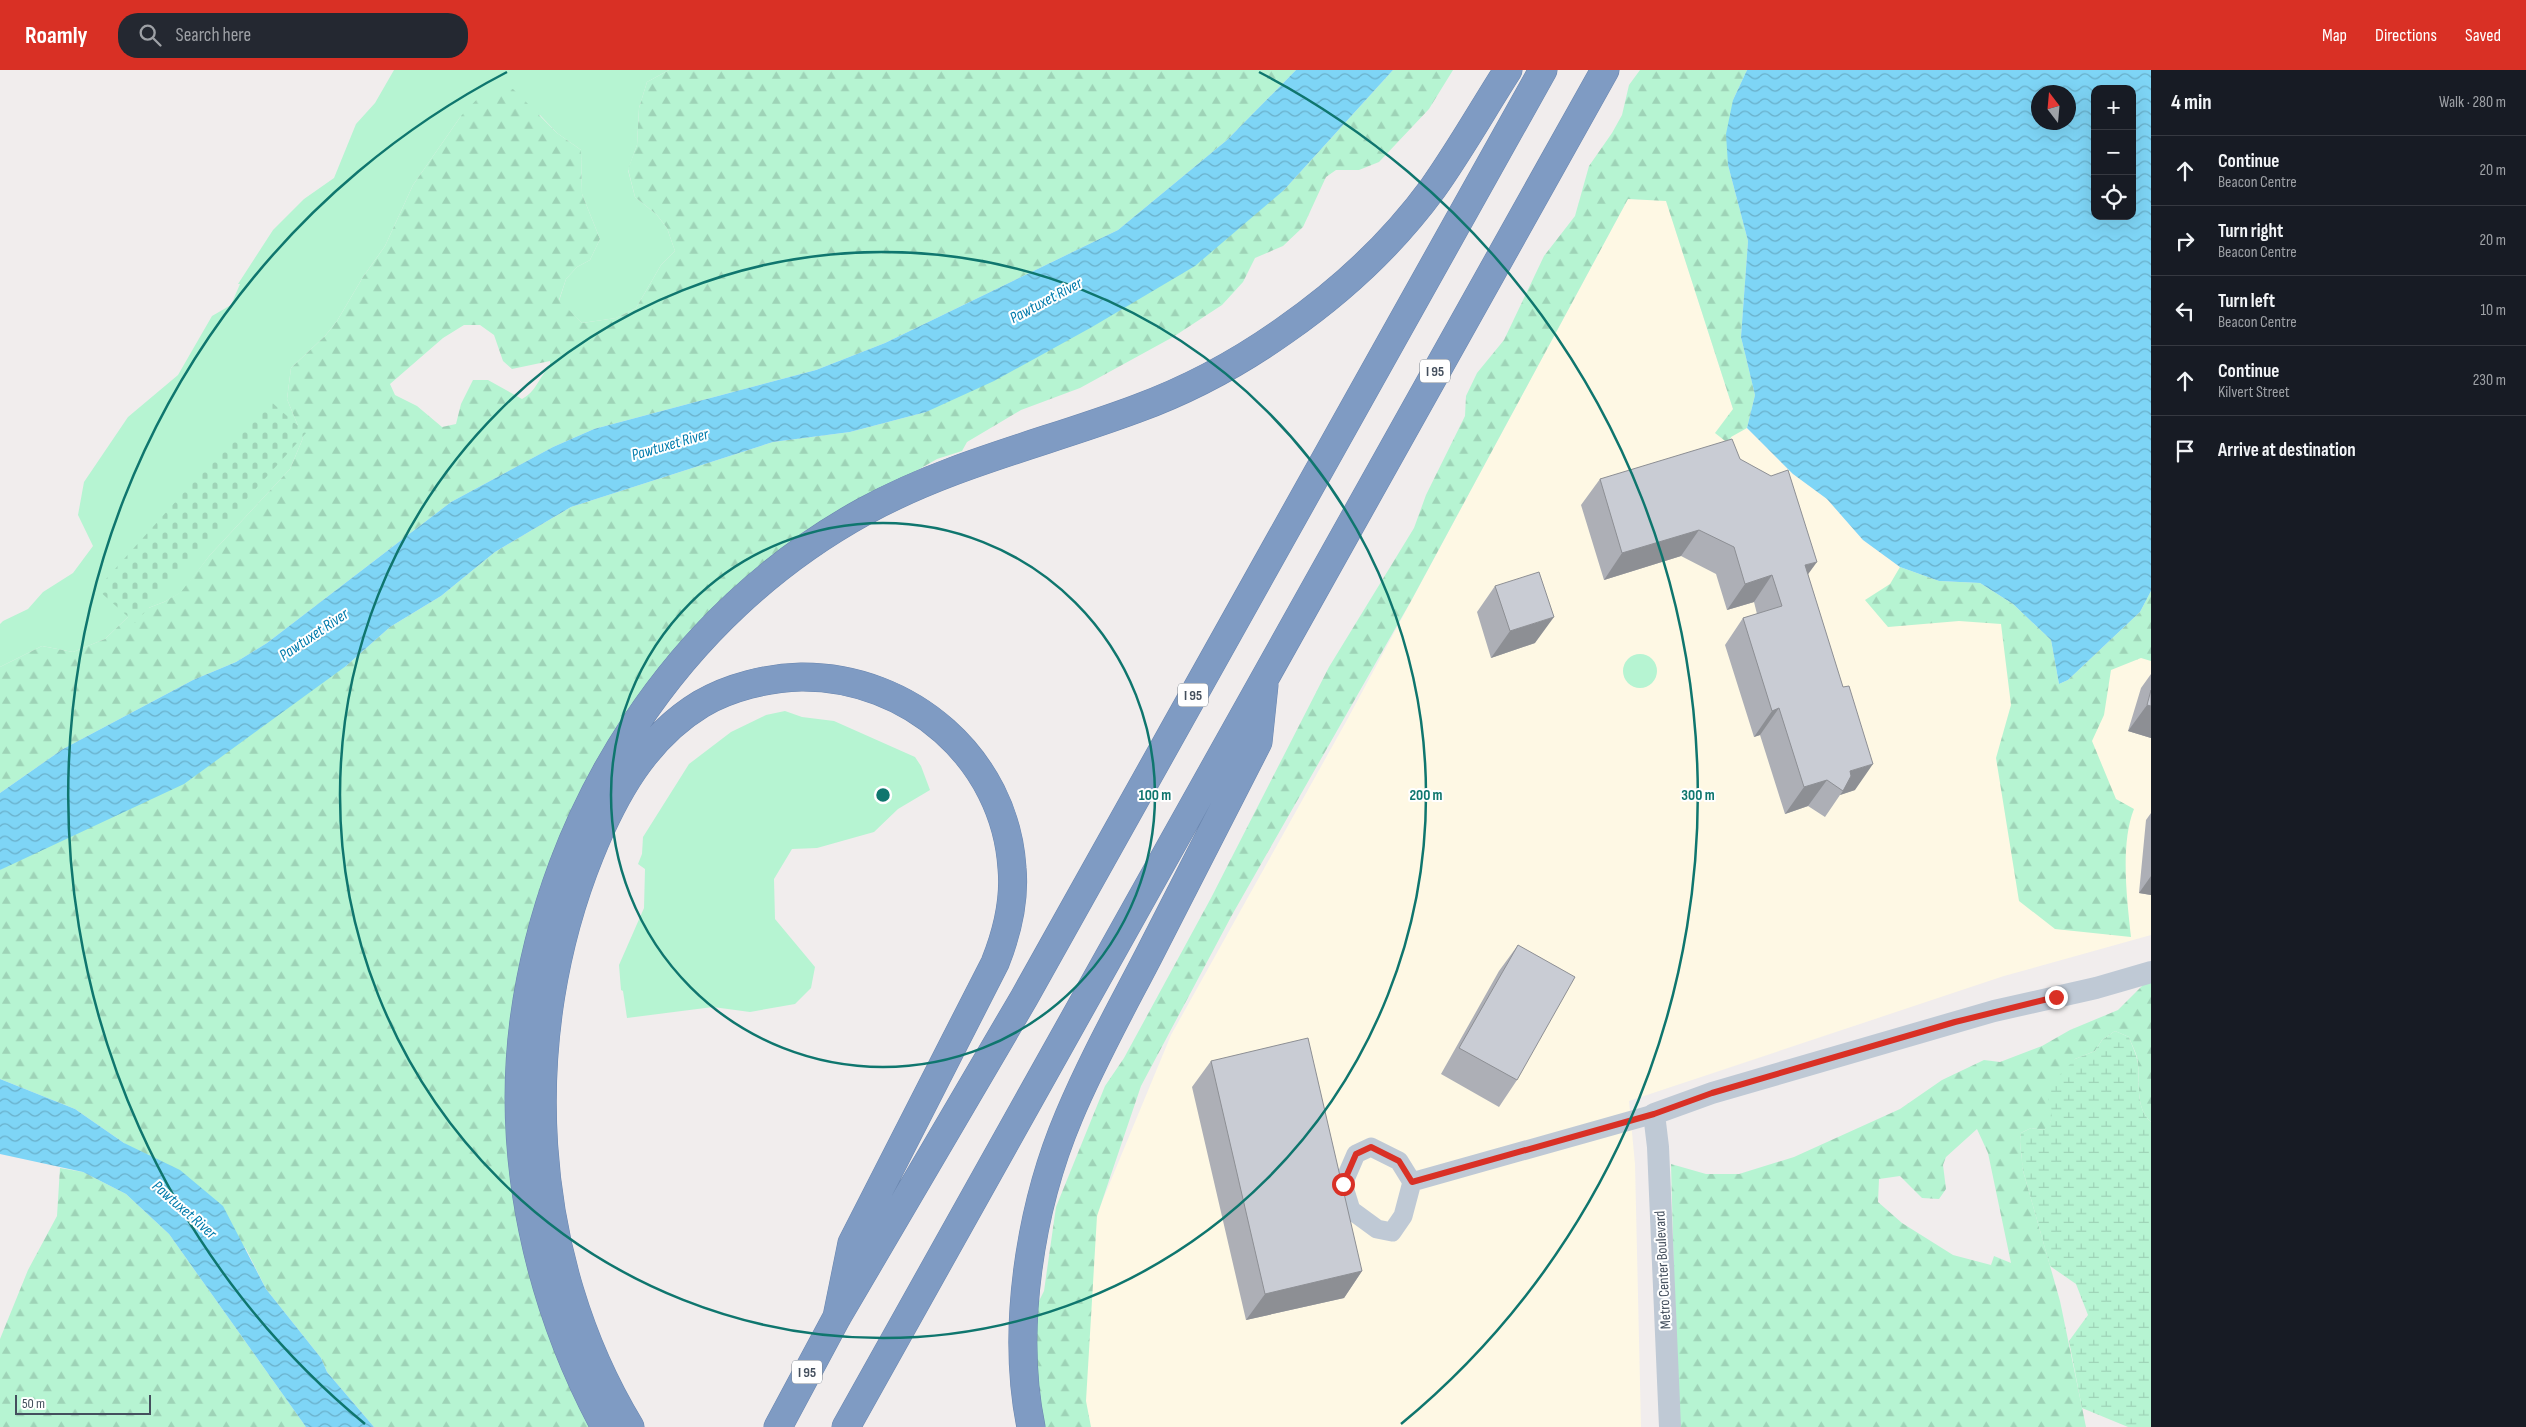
<!DOCTYPE html>
<meta charset="utf-8">
<style>
body{margin:0;font-family:"Sofia Sans Condensed",sans-serif;background:#242831;color:#f1f3f6}
.controls{position:absolute;right:15px;top:15px;display:grid;overflow:hidden;border-radius:10px;box-shadow:0 5px 20px #0002}
.controls button{width:45px;height:45px;display:grid;place-items:center;padding:0;border:0;border-bottom:1px solid #363941;background:#171b24;color:#f1f3f6;font:25px sans-serif}
.compass{position:absolute;left:2031px;top:15px;width:45px;height:45px;border-radius:50%;background:#171b24;box-shadow:0 5px 20px #0002;rotate:344deg}
.scale{position:absolute;left:15px;bottom:12px;width:136px;box-sizing:border-box;padding-left:5px;border:2px solid #444f5d;border-top:0;font-size:14px;line-height:18px;white-space:nowrap;color:#444f5d;-webkit-text-stroke:4px #fff;paint-order:stroke}
.stop{position:absolute;width:15px;height:15px;margin:-11px;border:4px solid #d93025;border-radius:50%;background:#fff}
.stop.end{background:#d93025;border-color:#fff;box-shadow:0 1px 5px #0008}
.list{margin:0;padding:0;list-style:none}
h2{display:flex;justify-content:space-between;align-items:center;height:65px;margin:0;padding:0 20px;font-size:21px}
h2 small{font-size:16px;font-weight:400;color:#9ea1a6}
.list li{display:grid;grid-template-columns:32px 1fr auto;gap:15px;align-items:center;box-sizing:border-box;height:70px;padding:0 20px;border-top:1px solid #363941}
.list b{display:block;font-size:19px;white-space:nowrap}
.list p{margin:0;font-size:16px;white-space:nowrap;color:#9ea1a6}
.list em{font-size:16px;font-style:normal;color:#9ea1a6}
.icon{flex:none;width:28px;height:28px;fill:none;stroke:currentColor;stroke-width:2;stroke-linecap:round;stroke-linejoin:round}
.map{position:relative;flex:none;width:2151px;height:1357px;overflow:hidden}
header{display:flex;align-items:center;gap:30px;box-sizing:border-box;height:70px;padding:0 25px;background:#d93025;color:#fff}
header strong{font-size:24px}
nav{display:flex;gap:28px;margin-inline-start:auto;font-size:18px}
.search{width:350px;height:45px;background:#242831;display:flex;align-items:center;gap:12px;box-sizing:border-box;padding:0 18px;border-radius:20px;color:#9ea1a6;font-size:19px}
main{display:flex}
aside{flex:1;background:#171b24}
.map>svg:first-child{display:block}
</style>
<header>
<strong>Roamly</strong>
<div class="search"><svg class="icon" aria-label="search" viewBox="0 0 24 24"><circle cx="10" cy="10" r="6"/><path d="M15 15l6 6"/></svg>Search here</div>
<nav><a>Map</a><a>Directions</a><a>Saved</a></nav>
</header>
<main>
<div class="map">
<svg width="2151" height="1357" viewBox="0 0 2151 1357">
<defs>
<pattern id="forest-firs" width="22" height="20" patternUnits="userSpaceOnUse" patternTransform="scale(1.25)"><rect width="22" height="20" fill="#b6f4d2"/><path d="M5 1l3.5 6h-7zM16 11l3.5 6h-7z" fill="#9ed3b7"/></pattern>
<pattern id="wetland-marsh" width="20" height="14" patternUnits="userSpaceOnUse" patternTransform="scale(1.25)"><rect width="20" height="14" fill="#b6f4d2"/><path d="M1 5h8M5 5V1M11 12h8M15 12V8" fill="none" stroke="#9ed3b7"/></pattern>
<pattern id="cemetery-stones" width="16" height="16" patternUnits="userSpaceOnUse" patternTransform="scale(1.25)"><rect width="16" height="16" fill="#b6f4d2"/><path d="M2 7V4a2 2 0 0 1 4 0v3zM10 15v-3a2 2 0 0 1 4 0v3z" fill="#9ed3b7"/></pattern>
<pattern id="water-waves" width="16" height="10" patternUnits="userSpaceOnUse" patternTransform="scale(1.25)"><rect width="16" height="10" fill="#7ed5f6"/><path d="M0 5q4-4 8 0t8 0" fill="none" stroke="#69afca"/></pattern>
</defs>
<rect width="100%" height="100%" fill="#f1eded"/>
<!-- commercial -->
<path fill="#fef8e4" d="M 1628,129 L 1666,130 L 1733,339 L 1747,358 L 1793,404 L 1827,429 L 1863,470 L 1900,497 L 2140,542 L 2151,521 L 2151,865 L 2004,906 L 1629,1031 L 1635,1094 L 1641,1357 L 1087,1357 L 1079,1337 L 1087,1168 L 1171,965 L 1347,650 Z"/>
<!-- green -->
<path fill="#b6f4d2" d="M 394,0 L 669,0 L 647,12 L 639,38 L 637,75 L 628,100 L 635,127 L 657,145 L 667,158 L 675,181 L 661,195 L 636,238 L 616,248 L 582,253 L 559,231 L 566,209 L 577,197 L 590,190 L 600,169 L 582,124 L 581,80 L 557,63 L 540,45 L 461,46 L 413,115 L 385,176 L 363,207 L 337,251 L 325,266 L 291,298 L 287,329 L 303,368 L 290,399 L 210,485 L 182,522 L 164,532 L 130,545 L 105,569 L 73,582 L 42,576 L 0,597 L 0,554 L 3,551 L 28,539 L 43,522 L 73,503 L 93,476 L 78,445 L 84,412 L 128,347 L 178,305 L 212,246 L 231,235 L 240,214 L 238,214 L 273,160 L 304,129 L 334,108 L 356,54 L 375,33 Z
M1623 601a17 17 0 1 1 34 0a17 17 0 1 1-34 0Z
M 785,641 L 802,647 L 834,651 L 915,687 L 921,696 L 930,720 L 898,739 L 874,762 L 817,778 L 792,779 L 774,809 L 775,849 L 815,897 L 811,918 L 795,934 L 750,942 L 713,937 L 627,948 L 623,921 L 621,920 L 619,895 L 644,838 L 645,799 L 638,794 L 642,784 L 643,767 L 689,694 L 731,662 L 766,645 Z"/>
<!-- forest -->
<path fill="url(#forest-firs)" fill-rule="evenodd" d="M 669,0 L 1296,0 L 1227,70 L 1118,160 L 885,273 L 816,300 L 594,359 L 553,377 L 451,432 L 267,573 L 236,592 L 193,610 L 63,679 L 0,723 L 0,597 L 42,576 L 73,582 L 105,569 L 130,545 L 164,532 L 181,522 L 210,485 L 290,399 L 303,368 L 287,329 L 291,298 L 325,266 L 337,251 L 363,207 L 385,176 L 413,115 L 461,46 L 481,25 L 513,19 L 557,63 L 581,80 L 582,124 L 600,169 L 590,190 L 577,197 L 566,209 L 559,230 L 582,253 L 616,248 L 636,238 L 661,195 L 675,181 L 667,158 L 657,145 L 635,127 L 628,99 L 637,75 L 639,38 L 647,12 ZM 464,255 L 480,255 L 494,265 L 503,291 L 512,299 L 550,291 L 550,296 C 539,307 536,322 522,329 L 488,310 L 473,310 L 461,334 L 456,354 L 442,357 L 417,336 L 395,325 L 390,314 L 443,268 Z
M 1393,0 L 1453,0 L 1429,39 L 1379,92 L 1359,100 L 1336,100 L 1326,107 L 1303,157 L 1283,176 L 1255,188 L 1243,212 L 1222,235 L 1173,267 L 1080,318 L 1021,340 L 967,372 L 962,381 L 937,389 L 822,455 L 626,644 L 563,760 L 516,926 L 594,1357 L 374,1357 L 327,1302 L 321,1288 L 266,1219 L 246,1179 L 241,1173 L 124,1073 L 75,1039 L 0,1009 L 0,800 L 346,596 L 390,557 L 441,526 L 495,482 L 571,437 L 773,372 L 850,362 L 926,342 L 1284,120 Z
M 1640,0 L 1747,0 L 1733,30 L 1728,95 L 1748,171 L 1741,267 L 1755,325 L 1747,358 L 1731,367 L 1729,374 L 1715,363 L 1733,339 L 1666,131 L 1628,129 L 1411,531 L 1232,845 L 1141,1016 L 1097,1146 L 1086,1331 L 1091,1357 L 1043,1357 L 1029,1251 L 1044,1221 L 1056,1137 L 1105,1016 L 1124,988 L 1211,828 L 1329,597 L 1414,458 L 1426,425 L 1465,346 L 1466,326 L 1477,303 L 1504,270 L 1544,186 L 1575,146 L 1589,96 L 1612,63 L 1622,45 L 1629,15 Z
M 1900,497 L 1939,511 L 1980,513 L 2013,534 L 2051,570 L 2059,614 L 2068,610 L 2140,542 L 2151,521 L 2151,591 L 2141,588 L 2111,600 L 2104,645 L 2092,671 L 2116,729 L 2134,739 C 2120,774 2127,830 2131,867 L 2055,859 L 2019,831 L 1996,688 L 2011,635 L 2001,554 L 1959,551 L 1888,557 L 1865,530 L 1890,514 Z
M 2151,902 L 2151,1052 C 2135,1038 2140,1014 2138,994 C 2138,985 2132,976 2129,967 L 2115,961 L 2102,970 L 2095,981 L 2075,989 L 2049,1056 L 2044,1060 L 2031,1058 L 2021,1063 C 2018,1076 2023,1084 2022,1097 L 2060,1231 L 2086,1357 L 1678,1357 L 1671,1094 L 1706,1104 L 1739,1104 L 1794,1087 L 1900,1039 L 1942,1010 L 1984,990 L 2000,992 L 2042,976 L 2070,960 L 2118,940 L 2146,912 ZM 1977,1059 L 1988,1083 L 2011,1193 L 1994,1186 L 1991,1195 L 1953,1185 L 1902,1153 L 1878,1132 L 1879,1109 L 1900,1106 L 1922,1128 L 1939,1129 L 1946,1119 L 1943,1095 L 1946,1087 Z
M 60,1098 L 83,1102 L 126,1124 L 169,1164 L 306,1357 L 0,1357 L 0,1269 L 28,1200 L 57,1146 Z"/>
<!-- wetland -->
<path fill="url(#wetland-marsh)" d="M 2115,961 L 2129,967 C 2132,976 2137,985 2138,994 C 2140,1014 2135,1038 2151,1052 L 2151,1357 L 2128,1357 L 2082,1338 L 2069,1271 L 2088,1245 L 2076,1214 L 2050,1196 L 2022,1097 C 2023,1084 2018,1076 2021,1063 L 2031,1058 L 2044,1060 C 2058,1048 2050,1035 2045,1020 L 2075,989 L 2095,981 L 2102,970 Z"/>
<!-- cemetery -->
<path fill="url(#cemetery-stones)" d="M 268,329 L 306,363 L 135,553 L 97,519 Z"/>
<!-- water -->
<path fill="url(#water-waves)" fill-rule="evenodd" d="M 1296,0 L 1393,0 L 1284,120 L 1195,196 L 1092,257 L 994,311 L 926,342 L 850,362 L 773,372 L 571,437 L 495,482 L 441,526 L 390,557 L 346,596 L 184,714 L 0,800 L 0,723 L 63,679 L 193,610 L 236,592 L 267,573 L 451,432 L 553,377 L 594,359 L 816,300 L 885,273 L 1118,160 L 1227,70 Z
M 1747,0 L 2151,0 L 2151,521 L 2140,542 L 2068,610 L 2059,614 L 2051,570 L 2013,534 L 1980,513 L 1939,511 L 1900,497 L 1863,470 L 1827,429 L 1793,404 L 1747,358 L 1755,325 L 1741,267 L 1748,171 L 1728,95 L 1726,64 L 1733,30 ZM 2095,19 L 2132,19 L 2132,146 L 2095,146 ZM 2038,22 L 2068,22 L 2068,52 L 2038,52 Z
M 0,1009 L 75,1039 L 124,1073 L 180,1100 L 223,1136 L 266,1219 L 321,1288 L 327,1302 L 374,1357 L 306,1357 L 169,1164 L 126,1124 L 83,1102 L 0,1084 Z"/>
<g fill="none" stroke-linecap="round" stroke-linejoin="round">
<!-- motorway casing -->
<g stroke="#6a86af" stroke-width="29">
<path id="motorway" d="M 605,1357 C 539,1235 506,1090 524,951 C 552,739 677,544 865,441 C 951,394 1045,373 1136,339 C 1188,320 1240,292 1285,260 C 1341,221 1392,174 1433,118 C 1460,80 1483,39 1508,0
M 630,1357 C 527,1187 516,967 590,784 C 614,725 645,668 701,634 C 730,617 767,608 801,607 C 909,606 1005,688 1012,798 C 1015,830 1007,863 995,893 L 852,1173 L 837,1247
M 778,1357 L 837,1247 L 1024,928 L 1543,0
M 846,1357 L 1605,0
M 1031,1357 C 1011,1259 1030,1138 1069,1046 C 1092,991 1121,939 1148,887 C 1185,815 1221,743 1258,672 L 1264,615"/>
</g>
<!-- minor -->
<path stroke="#bfc9d5" stroke-width="19" d="M 1412,1112 L 1403,1146 L 1392,1162 L 1377,1159 L 1351,1140 L 1343,1114 L 1356,1084 L 1371,1077 L 1399,1091 L 1412,1112 L 1654,1044"/>
<!-- tertiary -->
<path stroke="#bfc9d5" stroke-width="22" d="M 1670,1357 L 1658,1077 L 1654,1044 L 1712,1023 L 1994,941 L 2096,918 L 2151,902"/>
<!-- motorway -->
<use href="#motorway" stroke="#7f9bc3" stroke-width="28"/>
</g>
<!-- wall -->
<path fill="#adafb6" d="M 1740,389 L 1808,504 L 1855,720 L 1840,725 L 1825,747 L 1808,736 L 1785,744 L 1760,665 L 1754,667 L 1725,575 L 1743,548 L 1757,544 L 1754,532 L 1727,540 L 1716,504 L 1681,486 L 1604,510 L 1581,435 L 1600,409 Z
M 1495,516 L 1535,573 L 1491,588 L 1477,542 Z
M 2151,604 L 2151,668 L 2128,661 L 2141,618 Z
M 2151,743 L 2151,825 L 2139,823 L 2146,750 Z
M 1518,875 L 1517,1010 L 1499,1037 L 1441,1004 L 1499,901 Z
M 1211,991 L 1362,1201 L 1344,1228 L 1246,1250 L 1192,1017 Z"/>
<!-- shaded-wall -->
<path fill="#8d8f94" d="M 1699,460 L 1681,486 L 1604,510 L 1622,483 Z
M 1817,492 L 1798,518 L 1805,495 Z
M 1772,505 L 1754,532 L 1727,540 L 1745,514 Z
M 1554,547 L 1535,573 L 1491,588 L 1510,561 Z
M 2147,635 L 2151,636 L 2151,668 L 2128,661 Z
M 1779,638 L 1760,665 L 1754,667 L 1772,641 Z
M 1873,694 L 1855,720 L 1840,725 L 1843,721 L 1850,701 Z
M 1827,710 L 1808,736 L 1785,744 L 1804,717 Z
M 2151,806 L 2151,825 L 2139,823 Z
M 1362,1201 L 1344,1228 L 1246,1250 L 1265,1224 Z"/>
<!-- building -->
<path fill="#c9ccd4" stroke="#8d8f94" d="M 1732,369 L 1740,389 L 1771,406 L 1788,400 L 1817,492 L 1805,495 L 1843,617 L 1849,616 L 1873,694 L 1850,701 L 1851,706 L 1843,721 L 1827,710 L 1804,717 L 1779,638 L 1772,641 L 1743,548 L 1782,536 L 1772,505 L 1745,514 L 1734,477 L 1699,460 L 1622,483 L 1600,409 Z
M 1539,502 L 1554,547 L 1510,561 L 1495,516 Z
M 2151,620 L 2151,636 L 2147,635 Z
M 1518,875 L 1575,907 L 1517,1010 L 1459,978 Z
M 1308,968 L 1362,1201 L 1265,1224 L 1211,991 Z"/>
<g fill="none" stroke-linecap="round" stroke-linejoin="round">
<!-- route -->
<path stroke="#d93025" stroke-width="6" d="M 1343,1114 L 1356,1084 L 1371,1077 L 1399,1091 L 1412,1112 L 1654,1044 L 1712,1023 L 1955,952 L 2056,927"/>
</g>
<!-- distance rings -->
<g fill="none" stroke="#0f766e" stroke-width="2.5">
<circle cx="883" cy="725" r="272"/>
<circle cx="883" cy="725" r="543"/>
<path d="M365 1354A815 815 0 0 1 507 2M1259 2A815 815 0 0 1 1401 1354"/>
</g>
<g text-anchor="middle" dominant-baseline="central" stroke-width="4" stroke-linejoin="round" paint-order="stroke">
<!-- shield labels -->
<g fill="#fff" stroke="#7c848e" stroke-width="1">
<rect x="1420" y="289.5" width="30" height="23" rx="4"/>
<rect x="1178" y="613.5" width="30" height="23" rx="4"/>
<rect x="792" y="1290.5" width="30" height="23" rx="4"/>
</g>
<g font-size="14" font-weight="bold" fill="#444f5d">
<text x="1435" y="301">I 95</text>
<text x="1193" y="625">I 95</text>
<text x="807" y="1302">I 95</text>
</g>
<!-- street labels -->
<g font-size="15" fill="#444f5d" stroke="#fff">
<text transform="translate(1663 1200) rotate(-93)">Metro Center Boulevard</text>
</g>
<!-- water labels -->
<g font-size="16" font-style="italic" fill="#017bac" stroke="#fff">
<text transform="translate(1046 231) rotate(-28)">Pawtuxet River</text>
<text transform="translate(670 375) rotate(-16)">Pawtuxet River</text>
<text transform="translate(314 565) rotate(-34)">Pawtuxet River</text>
<text transform="translate(184 1140) rotate(41)">Pawtuxet River</text>
</g>
</g>
<circle cx="883" cy="725" r="8" fill="#0f766e" stroke="#fff" stroke-width="2.5"/>
<g font-size="15" text-anchor="middle" font-weight="bold" fill="#0f766e" stroke="#fff" stroke-width="4" stroke-linejoin="round" paint-order="stroke">
<text x="1155" y="730">100 m</text>
<text x="1426" y="730">200 m</text>
<text x="1698" y="730">300 m</text>
</g>
</svg>
<div class="controls">
<button>+</button>
<button>−</button>
<button><svg class="icon" aria-label="locate" viewBox="0 0 24 24"><circle cx="12" cy="12" r="6"/><path d="M12 2v4M12 18v4M2 12h4M18 12h4"/></svg></button>
</div>
<svg class="compass" viewBox="-18 -18 36 36"><path d="M0-13l5 13h-10z" fill="#e53935"/><path d="M0 13l5-13h-10z" fill="#9ea1a6"/></svg>
<div class="scale">50 m</div>
<div class="stop" style="left:1343px;top:1114px"></div>
<div class="stop end" style="left:2056px;top:927px"></div>
</div>
<aside>
<h2>4 min<small>Walk · 280 m</small></h2>
<ul class="list">
<li><svg class="icon" aria-label="ahead" viewBox="0 0 24 24"><path d="M12 20V5M6 11l6-6 6 6"/></svg><div><b>Continue</b><p>Beacon Centre</p></div><em>20 m</em></li>
<li><svg class="icon" aria-label="right" viewBox="0 0 24 24"><path d="M7 20v-9h11M14 6l5 5-5 5"/></svg><div><b>Turn right</b><p>Beacon Centre</p></div><em>20 m</em></li>
<li><svg class="icon" aria-label="left" viewBox="0 0 24 24"><path d="M17 20v-9H6M10 6l-5 5 5 5"/></svg><div><b>Turn left</b><p>Beacon Centre</p></div><em>10 m</em></li>
<li><svg class="icon" aria-label="ahead" viewBox="0 0 24 24"><path d="M12 20V5M6 11l6-6 6 6"/></svg><div><b>Continue</b><p>Kilvert Street</p></div><em>230 m</em></li>
<li><svg class="icon" aria-label="arrive" viewBox="0 0 24 24"><path d="M6 21V4h12l-3 4 3 4H6"/></svg><div><b>Arrive at destination</b></div></li>
</ul>
</aside>
</main>
